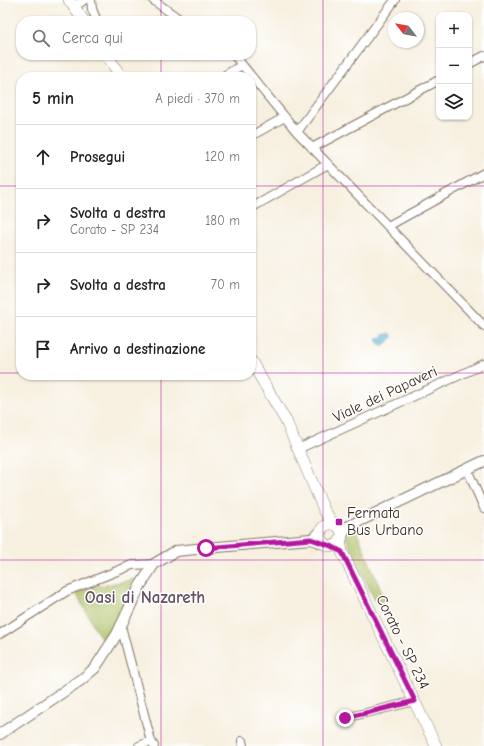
<!DOCTYPE html>
<html lang="it">
<meta charset="utf-8">
<style>
body{margin:0;font-family:"Comic Neue",sans-serif;background:#f2f2f2;color:#222}
.controls{position:absolute;right:12px;top:12px;display:grid;overflow:hidden;border-radius:8px;box-shadow:0 1px 3px #0004}
.controls button{width:36px;height:36px;display:grid;place-items:center;padding:0;border:0;border-bottom:1px solid #e0e0e0;background:#fff;color:#222;font:20px sans-serif}
.compass{position:absolute;left:388px;top:12px;width:36px;height:36px;border-radius:50%;background:#fff;box-shadow:0 1px 3px #0004;rotate:301deg}
.stop{position:absolute;width:12px;height:12px;margin:-9px;border:3px solid #b5179e;border-radius:50%;background:#fff}
.stop.end{background:#b5179e;border-color:#fff;box-shadow:0 1px 4px #0008}
.list{margin:0;padding:0;list-style:none}
h2{display:flex;justify-content:space-between;align-items:center;height:52px;margin:0;padding:0 16px;font-size:17px}
h2 small{font-size:13px;font-weight:400;color:#767676}
.list li{display:grid;grid-template-columns:26px 1fr auto;gap:12px;align-items:center;box-sizing:border-box;height:64px;padding:0 16px;border-top:1px solid #e0e0e0}
.list b{display:block;font-size:15px;white-space:nowrap}
.list p{margin:0;font-size:13px;white-space:nowrap;color:#767676}
.list em{font-size:13px;font-style:normal;color:#767676}
.icon{flex:none;width:22px;height:22px;fill:none;stroke:currentColor;stroke-width:2;stroke-linecap:round;stroke-linejoin:round}
.map{position:relative;flex:none;width:484px;height:746px;overflow:hidden}
.search{position:absolute;background:#fff;box-shadow:0 1px 3px #0004;left:16px;top:16px;width:240px;height:44px;display:flex;align-items:center;gap:10px;box-sizing:border-box;padding:0 14px;border-radius:16px;color:#767676;font-size:15px}
.panel{position:absolute;background:#fff;box-shadow:0 1px 3px #0004;left:16px;top:72px;width:240px;height:308px;border-radius:16px}
.map>svg:first-child{display:block}
</style>
<div class="map">
<svg width="484" height="746" viewBox="0 0 484 746">
<rect width="100%" height="100%" fill="#fff"/>
<filter id="ink" filterUnits="userSpaceOnUse"><feTurbulence type="fractalNoise" baseFrequency=".025" numOctaves="2"/><feDisplacementMap in="SourceGraphic" scale="8" xChannelSelector="R" yChannelSelector="G"/><feConvolveMatrix kernelMatrix="1 2 1 2 8 2 1 2 1" color-interpolation-filters="sRGB"/></filter>
<filter id="wash" filterUnits="userSpaceOnUse"><feTurbulence type="fractalNoise" baseFrequency=".012" numOctaves="4" result="noise"/><feDisplacementMap in="SourceGraphic" scale="16" xChannelSelector="R" yChannelSelector="G"/><feGaussianBlur stdDeviation="0.9" result="paint"/><feColorMatrix in="noise" values="0 0 0 0 0 0 0 0 0 0 0 0 0 0 0 0 0 1.4 0 .05"/><feComposite in="paint" operator="in"/></filter>
<g filter="url(#wash)">
<rect width="100%" height="100%" fill="#f7f0e0"/>
<!-- green -->
<path fill="#adc064" stroke="#747541" d="M 356,530 L 385,600 L 376,603 L 345,535 Z
M 135,579 L 105,643 L 97,632 L 75,591 Z"/>
<!-- water -->
<path fill="#58afd4" stroke="#4a6c79" d="M 388,334 L 390,333 L 392,335 L 392,338 L 388,341 L 384,346 L 381,346 L 377,342 L 378,338 L 381,338 L 384,335 Z"/>
</g>
<g filter="url(#ink)">
<g fill="none" stroke-linecap="round" stroke-linejoin="round">
<!-- minor casing -->
<g stroke="#7d6f62" stroke-width="10">
<path id="minor" d="M 91,0 L 92,9 L 97,21
M 153,0 L 182,21
M 73,5 L 80,3 L 84,0
M 234,55 L 297,132 L 484,326
M 469,64 L 484,56
M 222,77 L 242,65
M 297,132 L 395,0
M 251,136 L 285,117
M 312,148 L 439,80
M 251,208 L 328,164
M 388,226 L 484,173
M 298,449 L 484,364
M 467,469 L 484,508
M 121,626 L 151,741 L 154,746
M 0,634 L 67,591 L 132,565 L 154,564
M 345,718 L 415,701
M 242,741 L 243,746
M 139,746 L 151,741"/>
</g>
<!-- tertiary casing -->
<g stroke="#7d6f62" stroke-width="12">
<path id="tertiary" d="M 342,535 L 347,527 L 484,461
M 311,539 L 321,532
M 0,734 L 81,680 L 95,668 L 117,634 L 140,586 L 154,564 L 176,551 L 206,548 L 311,539 L 325,544"/>
</g>
<!-- secondary casing -->
<g stroke="#7d6f62" stroke-width="12">
<path id="secondary" d="M 69,0 L 84,21
M 107,55 L 121,77
M 251,361 L 286,421 L 324,510 L 333,524
M320 535a11 11 0 1 1 22 0a11 11 0 1 1-22 0Z
M 340,540 L 342,552 L 436,746"/>
</g>
<!-- minor -->
<use href="#minor" stroke="#fff" stroke-width="8"/>
<!-- tertiary -->
<use href="#tertiary" stroke="#fff" stroke-width="10"/>
<!-- secondary -->
<use href="#secondary" stroke="#fff" stroke-width="11"/>
</g>
</g>
<g fill="none" stroke-linecap="round" stroke-linejoin="round" filter="url(#ink)">
<!-- route -->
<path stroke="#b5179e" stroke-width="5" d="M 206,548 L 311,539 L 328,545 L 331,546 L 342,552 L 415,701 L 345,718"/>
</g>
<!-- grid -->
<path fill="none" stroke="#b5179e" stroke-width="1" stroke-opacity="0.55" d="M 161,0 L 161,21M 323,0 L 323,746M 161,55 L 161,77M 0,186 L 21,186M 251,186 L 484,186M 0,373 L 21,373M 251,373 L 484,373M 161,375 L 161,746M 0,560 L 484,560"/>
<!-- markers -->
<rect fill="#b5179e" stroke="#fff" stroke-width="1.5" x="335" y="518" width="8" height="8" rx="2"/>
<g text-anchor="middle" dominant-baseline="central" stroke-width="3" stroke-linejoin="round" paint-order="stroke">
<!-- street labels -->
<g font-size="15" fill="#3b2a1e" stroke="#fff">
<text transform="translate(385 394) rotate(-25)">Viale dei Papaveri</text>
<text transform="translate(403 642) rotate(64)">Corato - SP 234</text>
</g>
<!-- poi labels -->
<g font-size="15" fill="#3b2a1e" stroke="#fff" text-anchor="start">
<text x="347" y="513">Fermata<tspan x="347" dy="17">Bus Urbano</tspan></text>
</g>
<!-- quarter labels -->
<g font-size="17" font-weight="bold" fill="#655364" stroke="#fff">
<text x="145" y="597">Oasi di Nazareth</text>
</g>
</g>
</svg>
<div class="controls">
<button>+</button>
<button>−</button>
<button><svg class="icon" aria-label="layers" viewBox="0 0 24 24"><path d="M12 4l9 5-9 5-9-5zM3 14l9 5 9-5"/></svg></button>
</div>
<svg class="compass" viewBox="-18 -18 36 36"><path d="M0-13l5 13h-10z" fill="#e53935"/><path d="M0 13l5-13h-10z" fill="#767676"/></svg>
<div class="stop" style="left:206px;top:548px"></div>
<div class="stop end" style="left:345px;top:718px"></div>
<div class="search"><svg class="icon" aria-label="search" viewBox="0 0 24 24"><circle cx="10" cy="10" r="6"/><path d="M15 15l6 6"/></svg>Cerca qui</div>
<section class="panel">
<h2>5 min<small>A piedi · 370 m</small></h2>
<ul class="list">
<li><svg class="icon" aria-label="ahead" viewBox="0 0 24 24"><path d="M12 20V5M6 11l6-6 6 6"/></svg><div><b>Prosegui</b></div><em>120 m</em></li>
<li><svg class="icon" aria-label="right" viewBox="0 0 24 24"><path d="M7 20v-9h11M14 6l5 5-5 5"/></svg><div><b>Svolta a destra</b><p>Corato - SP 234</p></div><em>180 m</em></li>
<li><svg class="icon" aria-label="right" viewBox="0 0 24 24"><path d="M7 20v-9h11M14 6l5 5-5 5"/></svg><div><b>Svolta a destra</b></div><em>70 m</em></li>
<li><svg class="icon" aria-label="arrive" viewBox="0 0 24 24"><path d="M6 21V4h12l-3 4 3 4H6"/></svg><div><b>Arrivo a destinazione</b></div></li>
</ul>
</section>
</div>
